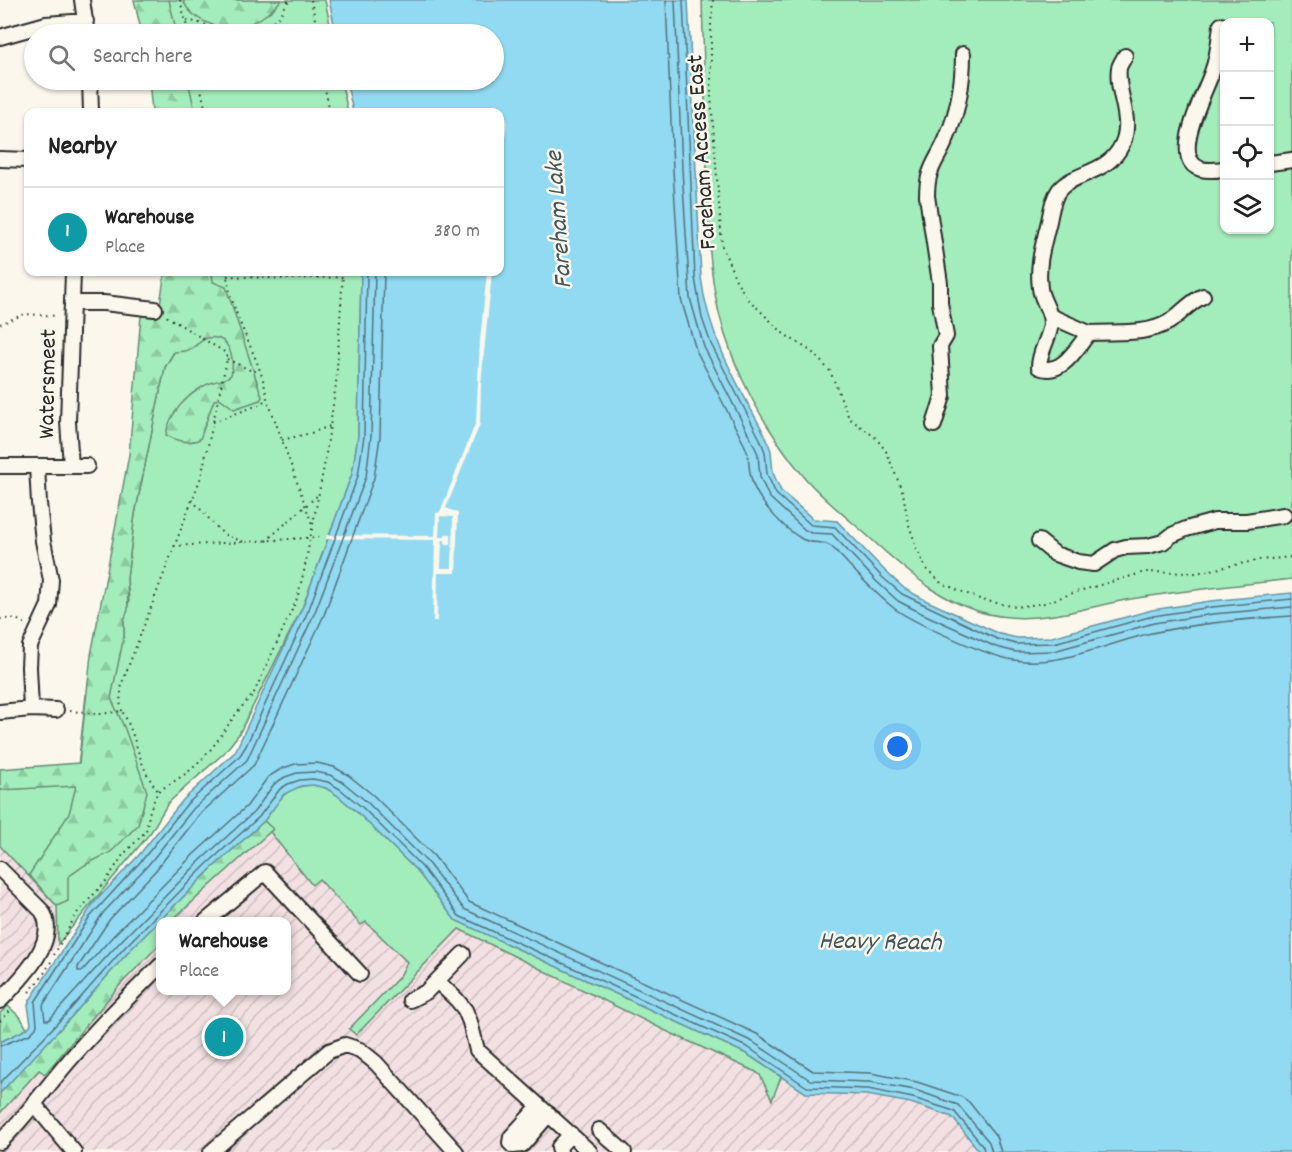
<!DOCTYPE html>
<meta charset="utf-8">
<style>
body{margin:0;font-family:Dekko,sans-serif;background:#f2f2f2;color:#222}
.controls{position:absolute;right:18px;top:18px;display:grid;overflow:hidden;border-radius:12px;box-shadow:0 2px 4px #0004}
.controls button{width:54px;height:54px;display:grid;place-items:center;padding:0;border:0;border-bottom:2px solid #e0e0e0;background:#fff;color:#222;font:30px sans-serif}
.you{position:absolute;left:898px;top:747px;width:21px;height:21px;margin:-15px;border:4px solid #fff;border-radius:50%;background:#1a73e8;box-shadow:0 0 0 9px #1a73e833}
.badge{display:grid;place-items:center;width:39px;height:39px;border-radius:50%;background:#db2777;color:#fff;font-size:20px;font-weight:700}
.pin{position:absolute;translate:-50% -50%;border:3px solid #fff;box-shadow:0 2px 6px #0006}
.popup{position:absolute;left:156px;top:917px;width:135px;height:78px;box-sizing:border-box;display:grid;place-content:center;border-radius:12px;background:#fff;filter:drop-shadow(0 2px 4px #0005);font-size:20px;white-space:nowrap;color:#767676}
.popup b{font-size:22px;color:#222}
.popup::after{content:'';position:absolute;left:50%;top:100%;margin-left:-12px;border:12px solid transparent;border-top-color:#fff}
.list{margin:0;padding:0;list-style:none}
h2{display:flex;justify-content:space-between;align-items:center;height:78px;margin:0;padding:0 24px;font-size:26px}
h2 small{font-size:20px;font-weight:400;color:#767676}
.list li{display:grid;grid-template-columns:39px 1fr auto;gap:18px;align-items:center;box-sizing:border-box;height:90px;padding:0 24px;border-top:2px solid #e0e0e0}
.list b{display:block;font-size:22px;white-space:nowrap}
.list p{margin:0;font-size:20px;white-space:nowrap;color:#767676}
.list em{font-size:20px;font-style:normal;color:#767676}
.icon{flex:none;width:33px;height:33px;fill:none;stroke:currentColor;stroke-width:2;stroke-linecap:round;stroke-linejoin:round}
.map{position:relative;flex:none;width:1292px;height:1152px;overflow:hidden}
.search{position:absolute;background:#fff;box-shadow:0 2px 4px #0004;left:24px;top:24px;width:480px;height:66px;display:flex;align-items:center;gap:15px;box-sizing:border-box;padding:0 21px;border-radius:33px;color:#767676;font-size:22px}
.panel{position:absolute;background:#fff;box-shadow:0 2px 4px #0004;left:24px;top:108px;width:480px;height:168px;border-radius:12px}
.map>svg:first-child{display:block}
</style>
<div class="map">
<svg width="1292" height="1152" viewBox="0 0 1292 1152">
<defs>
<pattern id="industrial-furrows" width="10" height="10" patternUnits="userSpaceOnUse" patternTransform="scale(1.5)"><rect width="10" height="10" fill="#f2e0e2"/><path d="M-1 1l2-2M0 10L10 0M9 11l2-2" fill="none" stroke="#d0c0c2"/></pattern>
<pattern id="forest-firs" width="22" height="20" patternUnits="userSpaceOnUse" patternTransform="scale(1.5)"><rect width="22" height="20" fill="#a3ecbb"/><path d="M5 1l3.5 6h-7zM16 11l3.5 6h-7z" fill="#8ccba1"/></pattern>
</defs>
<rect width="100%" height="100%" fill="#fbf7ec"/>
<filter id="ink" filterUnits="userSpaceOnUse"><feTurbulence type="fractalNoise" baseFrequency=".0167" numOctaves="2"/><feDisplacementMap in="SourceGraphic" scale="12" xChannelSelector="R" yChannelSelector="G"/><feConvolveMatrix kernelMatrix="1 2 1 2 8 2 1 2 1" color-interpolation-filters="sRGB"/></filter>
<g filter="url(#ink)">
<!-- industrial -->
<path fill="url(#industrial-furrows)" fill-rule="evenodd" d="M 271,812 L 455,920 L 747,1054 L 806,1093 L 867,1095 L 911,1103 L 952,1117 L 980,1152 L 0,1152 L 0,1093 L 5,1087 L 72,1016 L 130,950 ZM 161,922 L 287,922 L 287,990 L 161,990 Z
M 0,846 L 57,906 L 58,944 L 0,1014 Z"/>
<!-- grass -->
<path fill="#a3ecbb" stroke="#678c73" stroke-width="1.5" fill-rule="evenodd" d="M 168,0 L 325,0 L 332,34 L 175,34 Z
M 702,0 L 1292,0 L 1292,579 C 1239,585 1184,590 1131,599 C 1090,606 1051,621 1008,617 C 953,613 909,574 870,538 C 849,519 824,500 805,478 C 766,431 733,372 719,313 C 708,267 708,219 707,172 C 705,115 704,57 702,0 ZM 1224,22 L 1270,22 L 1270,230 L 1224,230 Z
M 185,80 L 341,80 L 348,112 L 192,112 Z
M 189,272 L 361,272 L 358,436 L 352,474 L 303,606 L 239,734 L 224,753 L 168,803 L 151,832 L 58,944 L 57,906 L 0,846 L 0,790 L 76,785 L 86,695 L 124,636 L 124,620 L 129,601 L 127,578 L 135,514 L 165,367 L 174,352 Z
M 313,785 L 326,788 L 337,795 L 357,812 L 417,871 L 455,920 L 747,1054 L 781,1077 L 772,1100 L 760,1075 L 756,1072 L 664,1030 L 459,929 L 356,1035 L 349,1029 L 400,976 L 407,962 L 366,922 L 361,925 L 319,879 L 312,885 L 270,832 L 272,829 L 264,821 C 280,800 283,786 313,785 Z"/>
<!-- forest -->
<path fill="url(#forest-firs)" stroke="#678c73" stroke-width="1.5" d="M 134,0 L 169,0 L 177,34 L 142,34 Z
M 183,0 L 281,0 C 273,11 256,23 243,26 C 222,32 191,21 183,0 Z
M 149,80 L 188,80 L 195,112 L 152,112 Z
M 165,272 L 212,272 L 213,282 L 226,287 L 262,397 L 260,400 L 234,409 L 221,399 L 214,400 L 200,439 C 189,445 177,441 166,435 C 169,414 186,396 204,386 C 213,380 223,382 231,375 C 235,359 230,334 208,338 C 200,340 196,347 188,350 C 184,352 179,351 174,352 L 165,367 L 135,514 L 127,578 L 128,610 L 124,620 L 124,636 L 111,698 L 125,729 L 147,792 L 138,825 L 111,852 L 85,865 L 68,877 L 68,901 L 57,906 L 29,875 L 69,814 L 76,786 L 0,790 L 0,769 L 79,763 L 91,655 L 129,455 L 141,316 L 158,317 Z
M 264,821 L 273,829 L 171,921 L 161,922 L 161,938 L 157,947 L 120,985 L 45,1074 L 39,1070 L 0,1113 L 0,1093 L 5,1087 L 72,1016 L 130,950 L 210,870 Z
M 8,1006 L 21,1018 L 27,1029 L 0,1042 L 0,1013 Z"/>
<!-- water -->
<path fill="#91daf2" stroke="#6894a2" stroke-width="1.5" d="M 329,0 L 688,0 L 701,277 C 708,336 738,385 766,437 L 771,451 L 773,473 L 781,491 L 813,519 L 837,521 L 886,572 L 905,589 L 927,601 L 1000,634 L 1017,638 L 1052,637 L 1152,610 L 1211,601 L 1292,593 L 1292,1152 L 980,1152 L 952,1117 L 911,1103 L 867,1095 L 806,1093 L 747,1054 L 455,920 L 417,871 L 357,812 L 337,795 L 326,788 L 313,785 L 301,786 L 284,794 L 264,821 L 210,870 L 130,950 L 72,1016 L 0,1093 L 0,1042 L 27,1029 L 31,1024 L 28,1005 L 30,1000 L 93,904 L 139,855 L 183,800 L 235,752 L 303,606 L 352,474 L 358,436 L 361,272 L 500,272 L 500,112 L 353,112 L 346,80 L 494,80 L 494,34 L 336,34 Z"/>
<!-- pier -->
<path fill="#fbf7ec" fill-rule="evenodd" d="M 501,117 L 507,118 L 500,196 L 500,137 Z
M 487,272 L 492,272 L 481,384 L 480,424 L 446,508 L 458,513 L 456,573 L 438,573 L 437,621 L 433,621 L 435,540 L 326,539 L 327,535 L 435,536 L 436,513 L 440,512 L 476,422 L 480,340 ZM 440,516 L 453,517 L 452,568 L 441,568 L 442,540 L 445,540 L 445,544 L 451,544 L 451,534 L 445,534 L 445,537 L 439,537 Z"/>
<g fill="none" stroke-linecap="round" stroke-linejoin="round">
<!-- shore -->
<path stroke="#54717b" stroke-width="1.5" d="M 666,0 L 673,170 L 681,299 L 696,350 L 745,446 C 750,457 748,467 751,477 C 755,499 783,528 802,539 C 815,546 824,538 835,550 C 853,569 870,589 890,605 C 908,621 990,657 1014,660 C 1061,667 1107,643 1152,633 C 1198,623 1245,619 1292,616
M 675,0 L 682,169 L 690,298 L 704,347 L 753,443 L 758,454 L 760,477 L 769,497 L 805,530 L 811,533 L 832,534 L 877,582 L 898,601 L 921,613 L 996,647 L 1016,652 L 1054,651 L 1154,623 L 1213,614 L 1292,607
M 683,0 L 695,278 L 702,318 L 711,344 L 760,439 L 765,452 L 767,474 L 776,494 L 811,525 L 835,527 L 882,577 L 902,594 L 997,639 L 1016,644 L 1054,643 L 1153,616 L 1212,607 L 1292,599
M 375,272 L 371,436 L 366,477 L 315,612 L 247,760 L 193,809 L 149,864 L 103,913 L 43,1005 L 45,1020 L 49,1020 L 121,941 L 201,860 L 254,812 L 274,784 L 285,777 L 297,773 L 315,772 L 330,775 L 344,783 L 367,802 L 427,862 L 464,909 L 753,1042 L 810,1080 L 870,1082 L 915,1090 L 958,1105 L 989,1142 L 992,1152
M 384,272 L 380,437 L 374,478 L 324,615 L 254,765 L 199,815 L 156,870 L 110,919 L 78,967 L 78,971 L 82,971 L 114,935 L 194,854 L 247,806 L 268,777 L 281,769 L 295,764 L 317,763 L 334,767 L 348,775 L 373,795 L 434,856 L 469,902 L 757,1034 L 813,1071 L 871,1073 L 917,1082 L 962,1097 L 969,1102 L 996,1136 L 1001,1152
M 0,1046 L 30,1034 L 36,1028 L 37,1024 L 35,1002 L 90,917 L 143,859 L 187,804 L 239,757 L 246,746 L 309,609 L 358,476 L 364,436 L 367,272
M 0,1083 L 68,1012 L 126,946 L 206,865 L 259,817 L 280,789 L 288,784 L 300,780 L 313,779 L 328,782 L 340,789 L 362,807 L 422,867 L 459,916 L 749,1048 L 807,1087 L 868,1089 L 913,1098 L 954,1111 L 983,1146 L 984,1152"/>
<!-- minor casing -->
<g stroke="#2b2b2b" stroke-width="18">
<path id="minor" d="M 82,0 L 87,34
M 1221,25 C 1219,41 1218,57 1212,72 C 1206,91 1168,160 1201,169 C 1208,171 1217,170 1224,169
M 0,37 L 46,24 L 86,21
M 1125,56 C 1123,60 1120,64 1119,68 C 1115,94 1137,122 1119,150 C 1104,174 1073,173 1059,190 C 1051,201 1051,216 1047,229 C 1042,249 1037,267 1040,288 C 1041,300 1051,310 1051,323 C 1050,338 1039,351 1039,367 C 1062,377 1077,347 1089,333 C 1116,331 1145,336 1169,322 C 1181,314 1190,302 1203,296
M 90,80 L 91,112
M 0,159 L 28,160
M 1270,163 L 1292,160
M 73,303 L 104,303 L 155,309
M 1050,316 L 1089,333
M 934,425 L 943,396 L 940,346 L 946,336 L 940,303 L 940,283 L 927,196 C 927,168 936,163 946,140 C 958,112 963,84 963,54
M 0,466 L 37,466
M 71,466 L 87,466
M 1039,541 L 1055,554 L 1078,562 L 1094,564 L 1115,550 L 1126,547 L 1148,546 L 1163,542 L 1172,535 L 1186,529 L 1215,521 L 1247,521 L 1284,515
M 31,709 L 56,710
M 0,712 L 31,709 L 29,667 L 30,646 L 49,605 L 51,580 L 43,541 L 39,503 L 37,466 L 71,466 L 68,422 L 73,272
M 0,869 L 42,911 C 61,941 19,981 0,1001
M 205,922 L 265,872 L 360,974
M 437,981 L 457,1000 L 465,1010 L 470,1022 L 477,1050 L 590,1152
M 410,1000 L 426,992 L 463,954
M 34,1104 L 74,1152
M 539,1106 L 511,1137 L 510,1143 L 513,1146 L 522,1145 L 549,1114
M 599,1130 L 624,1152
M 0,1142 C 23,1120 42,1093 63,1068 C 93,1032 127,998 161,965
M 211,1152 L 329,1051 L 345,1045 L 360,1050 L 376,1063 L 456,1152
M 560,1152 L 559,1147 L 571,1134"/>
</g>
<!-- path -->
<path stroke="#2b2b2b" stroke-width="2" stroke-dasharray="1.5 4.5" stroke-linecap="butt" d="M 180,0 L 189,34
M 311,0 L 318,34
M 713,0 L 711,23 L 711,97 L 722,246 L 736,280 L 747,298 L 784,334 L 812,352 L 830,371 L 849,418 L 876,438 L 886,451 L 903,493 L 908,522 L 917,549 L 925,567 L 941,583 L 982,600 L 1016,607 L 1045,603 L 1076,592 L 1145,572 L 1196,573 L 1259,560 L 1292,557
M 187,20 L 242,34
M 253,34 L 279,17 L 289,0
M 199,80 L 206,112
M 316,80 L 323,85
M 323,80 L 330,112
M 226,272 C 228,281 229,290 232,299 C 241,333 262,363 267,398 L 312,524
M 227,276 L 287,279 L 344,277
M 0,324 L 25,314 L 58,316
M 227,359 L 252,371 L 260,371
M 213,422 L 261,404 L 267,398
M 282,440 L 311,433 L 330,426
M 192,500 L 223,534 L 244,542
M 266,541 L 318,495
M 174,546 L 323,537
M 0,619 L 16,619 L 26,624
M 70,711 L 100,714 L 122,711 C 138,738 137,765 158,791
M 122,711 L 120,702 L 122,683 L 201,477 L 227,359 L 226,353 L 166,316
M 54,955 L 77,913 L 106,881 L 123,855 L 146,831 L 150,810 L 158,791 C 173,782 188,774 200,761 C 220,742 232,714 253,695 L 297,599 L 304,571 L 325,461 L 336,384 L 343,272
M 29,992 L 42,977 L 52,960
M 0,1021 L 10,1011"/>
<!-- minor -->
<use href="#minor" stroke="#fbf7ec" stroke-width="14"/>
</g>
</g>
<g text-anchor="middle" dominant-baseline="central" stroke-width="5" stroke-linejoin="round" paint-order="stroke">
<!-- street labels -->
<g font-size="24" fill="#2b2b2b" stroke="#fbf7ec">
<text transform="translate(703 152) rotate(-94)">Fareham Access East</text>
<text transform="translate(49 384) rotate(-89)">Watersmeet</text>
</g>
<!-- water labels -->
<g font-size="26" font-style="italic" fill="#44575d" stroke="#fbf7ec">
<text transform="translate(560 220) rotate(-94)">Fareham Lake</text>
<text transform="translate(880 943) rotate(1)">Heavy Reach</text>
</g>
</g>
</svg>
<div class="controls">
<button>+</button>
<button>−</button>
<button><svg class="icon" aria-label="locate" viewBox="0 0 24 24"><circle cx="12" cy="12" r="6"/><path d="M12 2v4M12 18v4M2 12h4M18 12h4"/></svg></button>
<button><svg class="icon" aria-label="layers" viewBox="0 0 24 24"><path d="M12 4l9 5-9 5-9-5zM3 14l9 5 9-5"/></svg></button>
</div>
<div class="you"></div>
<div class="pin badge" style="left:224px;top:1037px;background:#0f9aa8">1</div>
<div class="popup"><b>Warehouse</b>Place</div>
<div class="search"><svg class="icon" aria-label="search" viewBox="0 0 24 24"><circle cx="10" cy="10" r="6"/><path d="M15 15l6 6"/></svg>Search here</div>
<section class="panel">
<h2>Nearby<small></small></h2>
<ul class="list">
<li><span class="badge" style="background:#0f9aa8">1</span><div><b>Warehouse</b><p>Place</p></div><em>380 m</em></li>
</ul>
</section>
</div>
